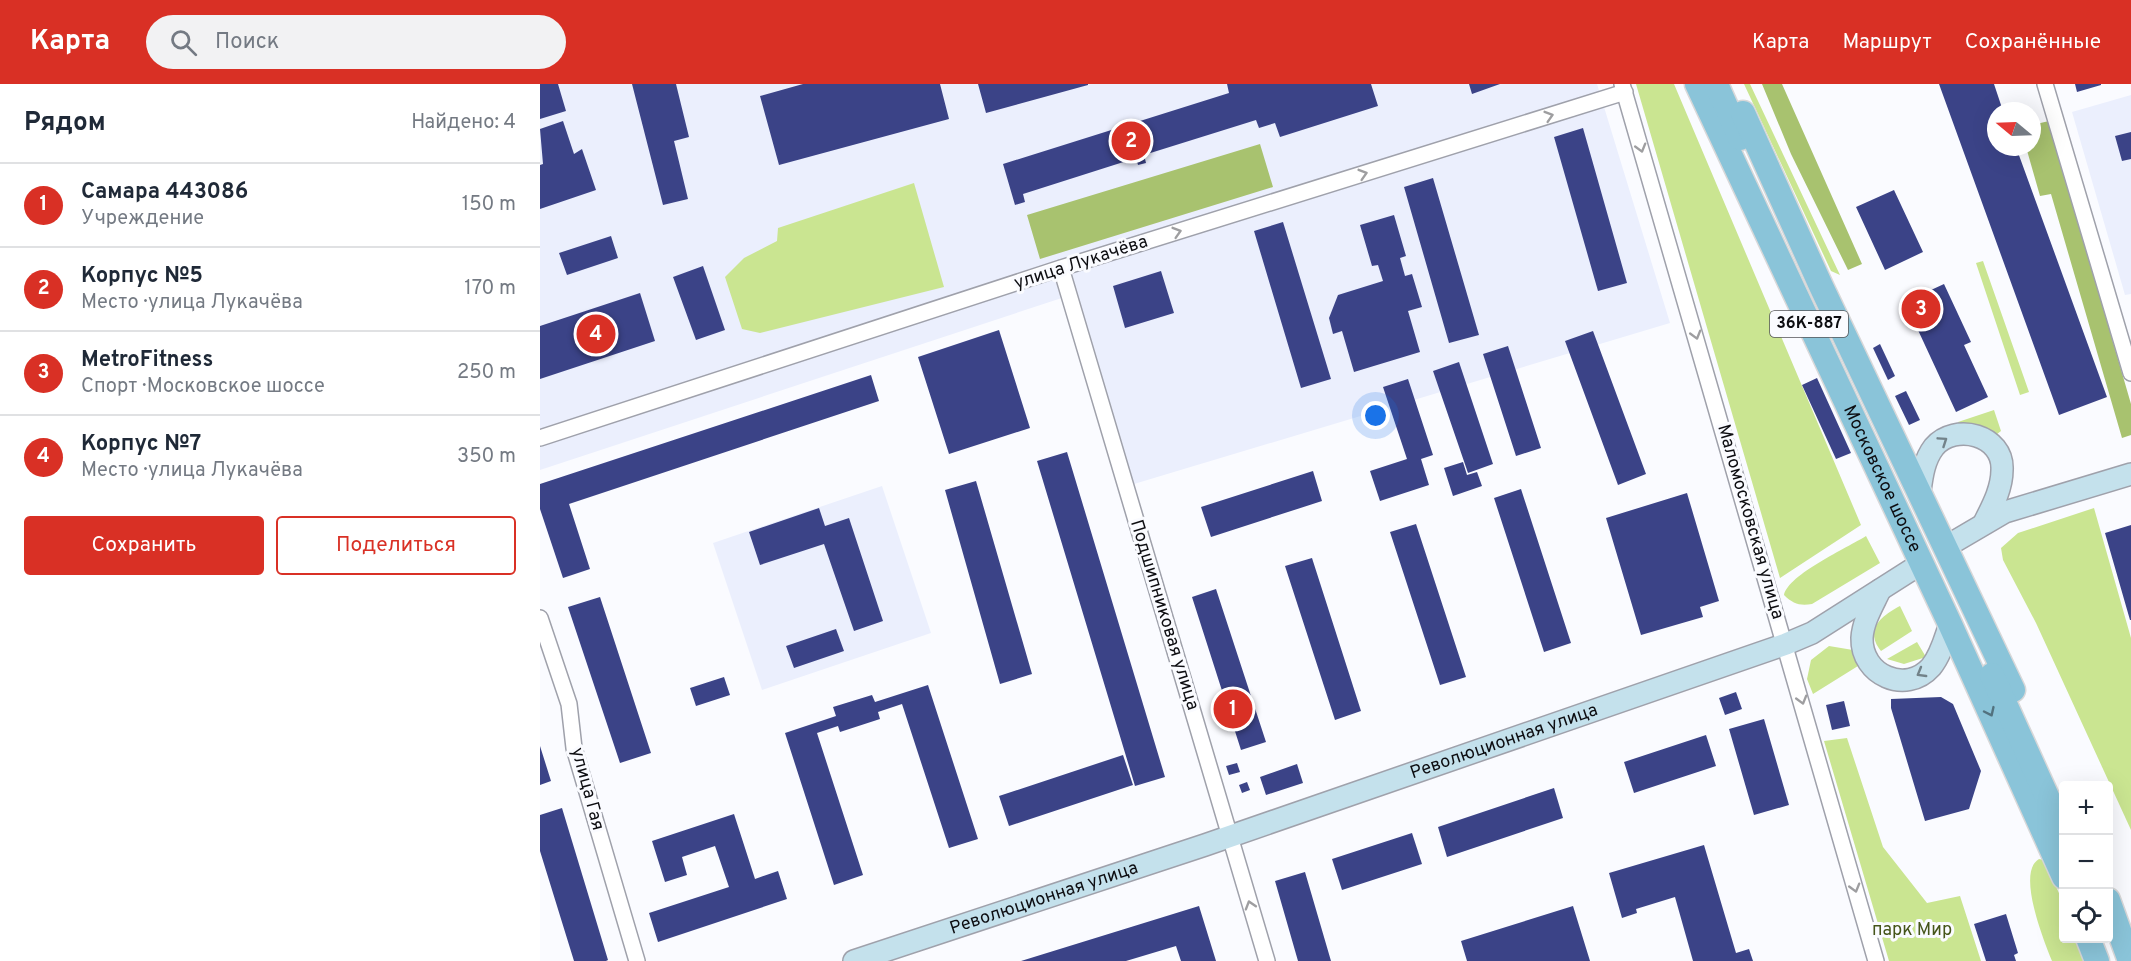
<!DOCTYPE html>
<html lang="ru">
<meta charset="utf-8">
<style>
body{margin:0;font-family:Overpass,sans-serif;background:#f2f2f3;color:#1f2937}
.controls{position:absolute;right:18px;bottom:18px;display:grid;overflow:hidden;border-radius:6px;box-shadow:0 6px 24px #0002}
.controls button{width:54px;height:54px;display:grid;place-items:center;padding:0;border:0;border-bottom:2px solid #e0e1e3;background:#fff;color:#1f2937;font:30px sans-serif}
.compass{position:absolute;left:1447px;top:18px;width:54px;height:54px;border-radius:50%;background:#fff;box-shadow:0 6px 24px #0002;rotate:289deg}
.you{position:absolute;left:836px;top:332px;width:21px;height:21px;margin:-15px;border:4px solid #fff;border-radius:50%;background:#1a73e8;box-shadow:0 0 0 9px #1a73e833}
.badge{display:grid;place-items:center;width:39px;height:39px;border-radius:50%;background:#d93025;color:#fff;font-size:20px;font-weight:700}
.pin{position:absolute;translate:-50% -50%;border:3px solid #fff;box-shadow:0 2px 6px #0006}
.list{margin:0;padding:0;list-style:none}
h2{display:flex;justify-content:space-between;align-items:center;height:78px;margin:0;padding:0 24px;font-size:26px}
h2 small{font-size:20px;font-weight:400;color:#747a83}
.list li{display:grid;grid-template-columns:39px 1fr auto;gap:18px;align-items:center;box-sizing:border-box;height:84px;padding:0 24px;border-top:2px solid #e0e1e3}
.list b{display:block;font-size:22px;white-space:nowrap}
.list p{margin:0;font-size:20px;white-space:nowrap;color:#747a83}
.list em{font-size:20px;font-style:normal;color:#747a83}
.actions{display:flex;gap:12px;padding:18px 24px}
.actions a{flex:1;padding:14px 0;border:2px solid #d93025;border-radius:6px;text-align:center;font-size:21px;color:#d93025}
.actions .main{background:#d93025;color:#fff}
.icon{flex:none;width:33px;height:33px;fill:none;stroke:currentColor;stroke-width:2;stroke-linecap:round;stroke-linejoin:round}
.map{position:relative;flex:none;width:1591px;height:877px;overflow:hidden}
header{display:flex;align-items:center;gap:36px;box-sizing:border-box;height:84px;padding:0 30px;background:#d93025;color:#fff}
header strong{font-size:28px}
nav{display:flex;gap:33px;margin-inline-start:auto;font-size:21px}
.search{width:420px;height:54px;background:#f2f2f3;display:flex;align-items:center;gap:15px;box-sizing:border-box;padding:0 21px;border-radius:33px;color:#747a83;font-size:22px}
main{display:flex}
aside{flex:1;background:#fff}
.map>svg:first-child{display:block}
</style>
<header>
<strong>Карта</strong>
<div class="search"><svg class="icon" aria-label="search" viewBox="0 0 24 24"><circle cx="10" cy="10" r="6"/><path d="M15 15l6 6"/></svg>Поиск</div>
<nav><a>Карта</a><a>Маршрут</a><a>Сохранённые</a></nav>
</header>
<main>
<aside>
<h2>Рядом<small>Найдено: 4</small></h2>
<ul class="list">
<li><span class="badge">1</span><div><b>Самара 443086</b><p>Учреждение</p></div><em>150 m</em></li>
<li><span class="badge">2</span><div><b>Корпус №5</b><p>Место · улица Лукачёва</p></div><em>170 m</em></li>
<li><span class="badge">3</span><div><b>MetroFitness</b><p>Спорт · Московское шоссе</p></div><em>250 m</em></li>
<li><span class="badge">4</span><div><b>Корпус №7</b><p>Место · улица Лукачёва</p></div><em>350 m</em></li>
</ul>
<div class="actions"><a class="main">Сохранить</a><a>Поделиться</a></div>
</aside>
<div class="map">
<svg width="1591" height="877" viewBox="0 0 1591 877">
<rect width="100%" height="100%" fill="#fafbff"/>
<!-- built -->
<path fill="#ebeffd" d="M 0,0 L 1057,0 L 1130,239 L 594,400 L 537,209 L 0,386 Z
M 1591,11 L 1591,210 L 1585,211 L 1532,28 Z
M 342,402 L 391,549 L 222,606 L 173,459 Z"/>
<!-- green -->
<path fill="#cae591" d="M 1096,0 L 1134,0 L 1321,441 L 1240,494 Z
M 1204,0 L 1210,0 L 1300,191 L 1291,187 Z
M 374,99 L 404,203 L 220,249 L 202,245 L 185,193 L 204,174 L 237,157 L 238,144 Z
M 1443,177 L 1489,308 L 1480,311 L 1436,179 Z
M 1454,326 L 1461,347 L 1452,354 L 1421,344 L 1418,338 Z
M 1554,424 L 1591,554 L 1591,746 L 1496,539 L 1463,476 L 1461,464 L 1478,449 Z
M 1326,452 L 1340,479 L 1272,520 C 1260,522 1253,520 1244,511 C 1249,490 1307,464 1326,452 Z
M 1360,522 L 1372,547 L 1341,567 C 1324,546 1341,532 1360,522 Z
M 1377,558 L 1386,573 L 1364,580 L 1347,575 Z
M 1289,562 L 1313,566 L 1326,577 L 1273,610 L 1267,595 L 1271,576 Z
M 1307,654 L 1343,763 L 1387,819 L 1420,812 L 1441,877 L 1349,877 L 1284,657 Z
M 1499,775 L 1504,776 L 1523,818 L 1524,854 L 1538,855 L 1545,877 L 1512,877 C 1504,857 1476,788 1499,775 Z"/>
<!-- forest -->
<path fill="#a8c26f" d="M 1222,0 L 1242,0 L 1322,180 L 1308,186 L 1251,70 Z
M 1509,37 L 1591,320 L 1591,351 L 1582,354 L 1511,110 L 1500,112 L 1486,63 L 1492,63 L 1492,41 Z
M 720,60 L 733,103 L 500,175 L 487,131 Z"/>
<!-- building -->
<path fill="#3b4387" d="M 0,0 L 18,0 L 26,27 L 0,35 Z
M 92,0 L 136,0 L 149,53 L 134,57 L 148,115 L 123,121 Z
M 263,0 L 400,0 L 409,35 L 239,81 L 220,12 Z
M 438,0 L 548,0 L 548,1 L 446,29 Z
M 687,0 L 831,0 L 838,22 L 740,53 L 735,39 L 719,44 L 716,36 L 604,71 L 606,79 L 598,81 L 596,74 L 483,110 L 485,118 L 475,121 L 463,80 L 689,9 Z
M 929,0 L 960,0 L 932,10 Z
M 1399,0 L 1454,0 L 1463,27 L 1456,27 L 1456,63 L 1476,63 L 1567,313 L 1519,331 Z
M 1535,0 L 1561,0 L 1561,1 L 1537,8 Z
M 23,37 L 34,70 L 42,65 L 56,106 L 0,125 L 0,81 L 3,80 L 0,45 Z
M 1043,44 L 1087,199 L 1058,207 L 1014,53 Z
M 1591,48 L 1591,75 L 1582,77 L 1575,52 Z
M 893,94 L 939,251 L 909,259 L 864,103 Z
M 1354,106 L 1383,168 L 1345,186 L 1316,123 Z
M 854,131 L 866,172 L 860,174 L 865,192 L 872,190 L 882,223 L 868,227 L 880,268 L 814,288 L 802,247 L 793,250 L 789,234 L 798,211 L 843,197 L 838,181 L 832,182 L 820,141 Z
M 743,138 L 791,295 L 761,304 L 714,147 Z
M 71,152 L 78,174 L 27,191 L 19,169 Z
M 163,182 L 185,246 L 156,256 L 133,193 Z
M 621,187 L 634,229 L 585,244 L 573,202 Z
M 1404,200 L 1431,258 L 1424,261 L 1448,313 L 1416,328 L 1365,218 Z
M 100,209 L 115,257 L 0,295 L 0,242 Z
M 459,246 L 490,344 L 409,370 L 378,273 Z
M 1053,247 L 1106,390 L 1078,401 L 1025,257 Z
M 1340,260 L 1355,292 L 1348,296 L 1333,264 Z
M 968,262 L 1001,364 L 976,372 L 943,270 Z
M 919,278 L 953,380 L 928,389 L 893,287 Z
M 331,291 L 339,317 L 29,420 L 50,485 L 23,494 L 0,425 L 0,400 Z
M 1277,294 L 1311,369 L 1296,375 L 1262,301 Z
M 868,295 L 893,371 L 881,375 L 889,401 L 840,417 L 830,387 L 867,375 L 843,303 Z
M 1366,307 L 1380,336 L 1369,341 L 1355,312 Z
M 527,368 L 625,693 L 595,702 L 497,377 Z
M 923,378 L 927,391 L 937,388 L 942,402 L 913,412 L 904,384 Z
M 773,387 L 782,417 L 671,453 L 661,423 Z
M 436,397 L 492,590 L 460,600 L 405,406 Z
M 981,405 L 1031,559 L 1004,568 L 954,414 Z
M 1147,409 L 1179,517 L 1160,523 L 1163,533 L 1101,551 L 1066,434 Z
M 279,424 L 285,442 L 309,434 L 343,537 L 314,547 L 284,460 L 220,481 L 209,448 Z
M 876,440 L 926,593 L 900,601 L 850,448 Z
M 1591,441 L 1591,536 L 1590,536 L 1565,449 Z
M 772,474 L 821,627 L 795,636 L 745,482 Z
M 676,505 L 726,658 L 701,666 L 652,513 Z
M 60,513 L 111,669 L 80,679 L 28,523 Z
M 296,545 L 304,567 L 254,584 L 246,562 Z
M 184,593 L 190,611 L 156,622 L 150,604 Z
M 388,601 L 438,755 L 409,764 L 362,620 L 338,628 L 340,635 L 300,648 L 298,642 L 277,649 L 323,791 L 294,801 L 245,649 L 296,632 L 293,623 L 332,611 L 335,618 Z
M 1196,608 L 1202,625 L 1185,631 L 1179,614 Z
M 1401,613 L 1413,620 L 1441,687 L 1429,725 L 1385,737 L 1351,624 L 1351,615 Z
M 1304,617 L 1310,642 L 1292,646 L 1286,621 Z
M 1224,635 L 1249,721 L 1214,731 L 1189,645 Z
M 1166,651 L 1176,682 L 1094,709 L 1084,678 Z
M 0,662 L 11,697 L 0,701 Z
M 583,671 L 593,701 L 469,742 L 459,712 Z
M 697,679 L 700,688 L 689,691 L 686,682 Z
M 757,680 L 763,699 L 726,711 L 720,693 Z
M 707,698 L 710,706 L 702,709 L 699,701 Z
M 1014,704 L 1023,734 L 907,773 L 898,743 Z
M 22,724 L 68,876 L 66,877 L 34,877 L 0,767 L 0,731 Z
M 194,730 L 215,795 L 238,787 L 247,815 L 118,858 L 109,829 L 189,803 L 175,762 L 142,773 L 147,791 L 125,798 L 112,757 Z
M 872,749 L 882,780 L 802,806 L 792,775 Z
M 1164,761 L 1196,869 L 1209,865 L 1213,877 L 1153,877 L 1135,813 L 1096,825 L 1097,829 L 1082,834 L 1069,789 Z
M 765,788 L 791,877 L 758,877 L 735,797 Z
M 659,822 L 676,877 L 641,877 L 636,862 L 586,877 L 481,877 Z
M 1033,822 L 1050,877 L 927,877 L 921,857 Z
M 1466,830 L 1478,869 L 1474,871 L 1476,877 L 1446,877 L 1434,840 Z"/>
<g fill="none" stroke-linecap="round" stroke-linejoin="round">
<!-- minor casing -->
<g stroke="#9fa1ab" stroke-width="18">
<path id="minor" d="M 1082,0 L 1336,877
M 1505,0 L 1591,289
M 521,184 L 727,877
M 0,354 L 521,184 L 1085,8
M 0,534 L 29,620 L 34,664 L 97,877"/>
</g>
<!-- secondary casing -->
<g stroke="#9fa1ab" stroke-width="24">
<g id="secondary">
<path d="M 1380,407 C 1382,392 1384,376 1394,363 C 1415,338 1464,351 1462,386 C 1462,405 1452,423 1444,439"/>
<path d="M 1407,462 L 1465,428 L 1591,390"/>
<path d="M 1340,506 C 1333,521 1323,537 1322,554 C 1321,591 1366,611 1391,583 C 1401,571 1405,554 1410,540"/>
<path id="s1" d="M 314,877 L 665,761 L 1246,560 L 1272,549 L 1382,479"/>
</g>
</g>
<!-- primary casing -->
<g stroke="#d8d8d9" stroke-width="27">
<g id="primary">
<path id="s2" d="M 1157,0 L 1410,540 L 1524,793"/>
<path d="M 1176,0 L 1200,54"/>
<path d="M 1203,29 L 1281,202 L 1473,606"/>
<path d="M 1452,591 L 1524,750"/>
<path d="M 1568,816 L 1590,877"/>
<path d="M 1548,854 L 1557,877"/>
</g>
</g>
<!-- minor -->
<use href="#minor" stroke="#fff" stroke-width="15"/>
<!-- secondary -->
<use href="#secondary" stroke="#c4e1ec" stroke-width="21"/>
<!-- primary -->
<use href="#primary" stroke="#8ac4d9" stroke-width="24"/>
</g>
<!-- one-way arrows -->
<defs><path id="oneway-chevron" d="M-2-3.5L2.5 0L-2 3.5" fill="none" stroke-width="1.6" stroke-linecap="round" stroke-linejoin="round" transform="scale(1.5)"/></defs>
<g stroke="#9e9ea0">
<use href="#oneway-chevron" transform="translate(1009 32) rotate(-17)"/>
<use href="#oneway-chevron" transform="translate(1101 64) rotate(74)"/>
<use href="#oneway-chevron" transform="translate(823 90) rotate(-17)"/>
<use href="#oneway-chevron" transform="translate(637 148) rotate(-17)"/>
<use href="#oneway-chevron" transform="translate(1156 251) rotate(74)"/>
<use href="#oneway-chevron" transform="translate(1262 616) rotate(74)"/>
<use href="#oneway-chevron" transform="translate(1315 804) rotate(74)"/>
<use href="#oneway-chevron" transform="translate(710 821) rotate(-107)"/>
</g>
<g stroke="#728289">
<use href="#oneway-chevron" transform="translate(1403 357) rotate(-34)"/>
<use href="#oneway-chevron" transform="translate(1381 589) rotate(150)"/>
</g>
<use stroke="#52727f" href="#oneway-chevron" transform="translate(1450 628) rotate(65)"/>
<g text-anchor="middle" dominant-baseline="central" stroke-width="6" stroke-linejoin="round" paint-order="stroke">
<!-- shield labels -->
<rect fill="#fafbff" stroke="#545458" stroke-width="1.5" x="1230" y="227" width="78" height="26" rx="4.5"/>
<g font-size="16" font-weight="bold" fill="#0d0d11">
<text x="1269" y="240">36К-887</text>
</g>
<!-- street labels -->
<g font-size="18" fill="#0d0d11" stroke="#fafbff">
<text transform="translate(541 179) rotate(-18)">улица Лукачёва</text>
<text stroke="none"><textPath href="#s2" startOffset="436">Московское шоссе</textPath></text>
<text transform="translate(1210 438) rotate(74)">Маломосковская улица</text>
<text transform="translate(624 531) rotate(73)">Подшипниковая улица</text>
<text stroke="none"><textPath href="#s1" startOffset="686">Революционная улица</textPath></text>
<text transform="translate(47 705) rotate(75)">улица Гая</text>
<text stroke="none"><textPath href="#s1" startOffset="200">Революционная улица</textPath></text>
</g>
<!-- park labels -->
<g font-size="18" fill="#45551a" stroke="#fafbff">
<text x="1372" y="846">парк Мир</text>
</g>
</g>
</svg>
<div class="controls">
<button>+</button>
<button>−</button>
<button><svg class="icon" aria-label="locate" viewBox="0 0 24 24"><circle cx="12" cy="12" r="6"/><path d="M12 2v4M12 18v4M2 12h4M18 12h4"/></svg></button>
</div>
<svg class="compass" viewBox="-18 -18 36 36"><path d="M0-13l5 13h-10z" fill="#e53935"/><path d="M0 13l5-13h-10z" fill="#747a83"/></svg>
<div class="you"></div>
<div class="pin badge" style="left:693px;top:625px">1</div>
<div class="pin badge" style="left:591px;top:57px">2</div>
<div class="pin badge" style="left:1381px;top:225px">3</div>
<div class="pin badge" style="left:56px;top:250px">4</div>
</div>
</main>
